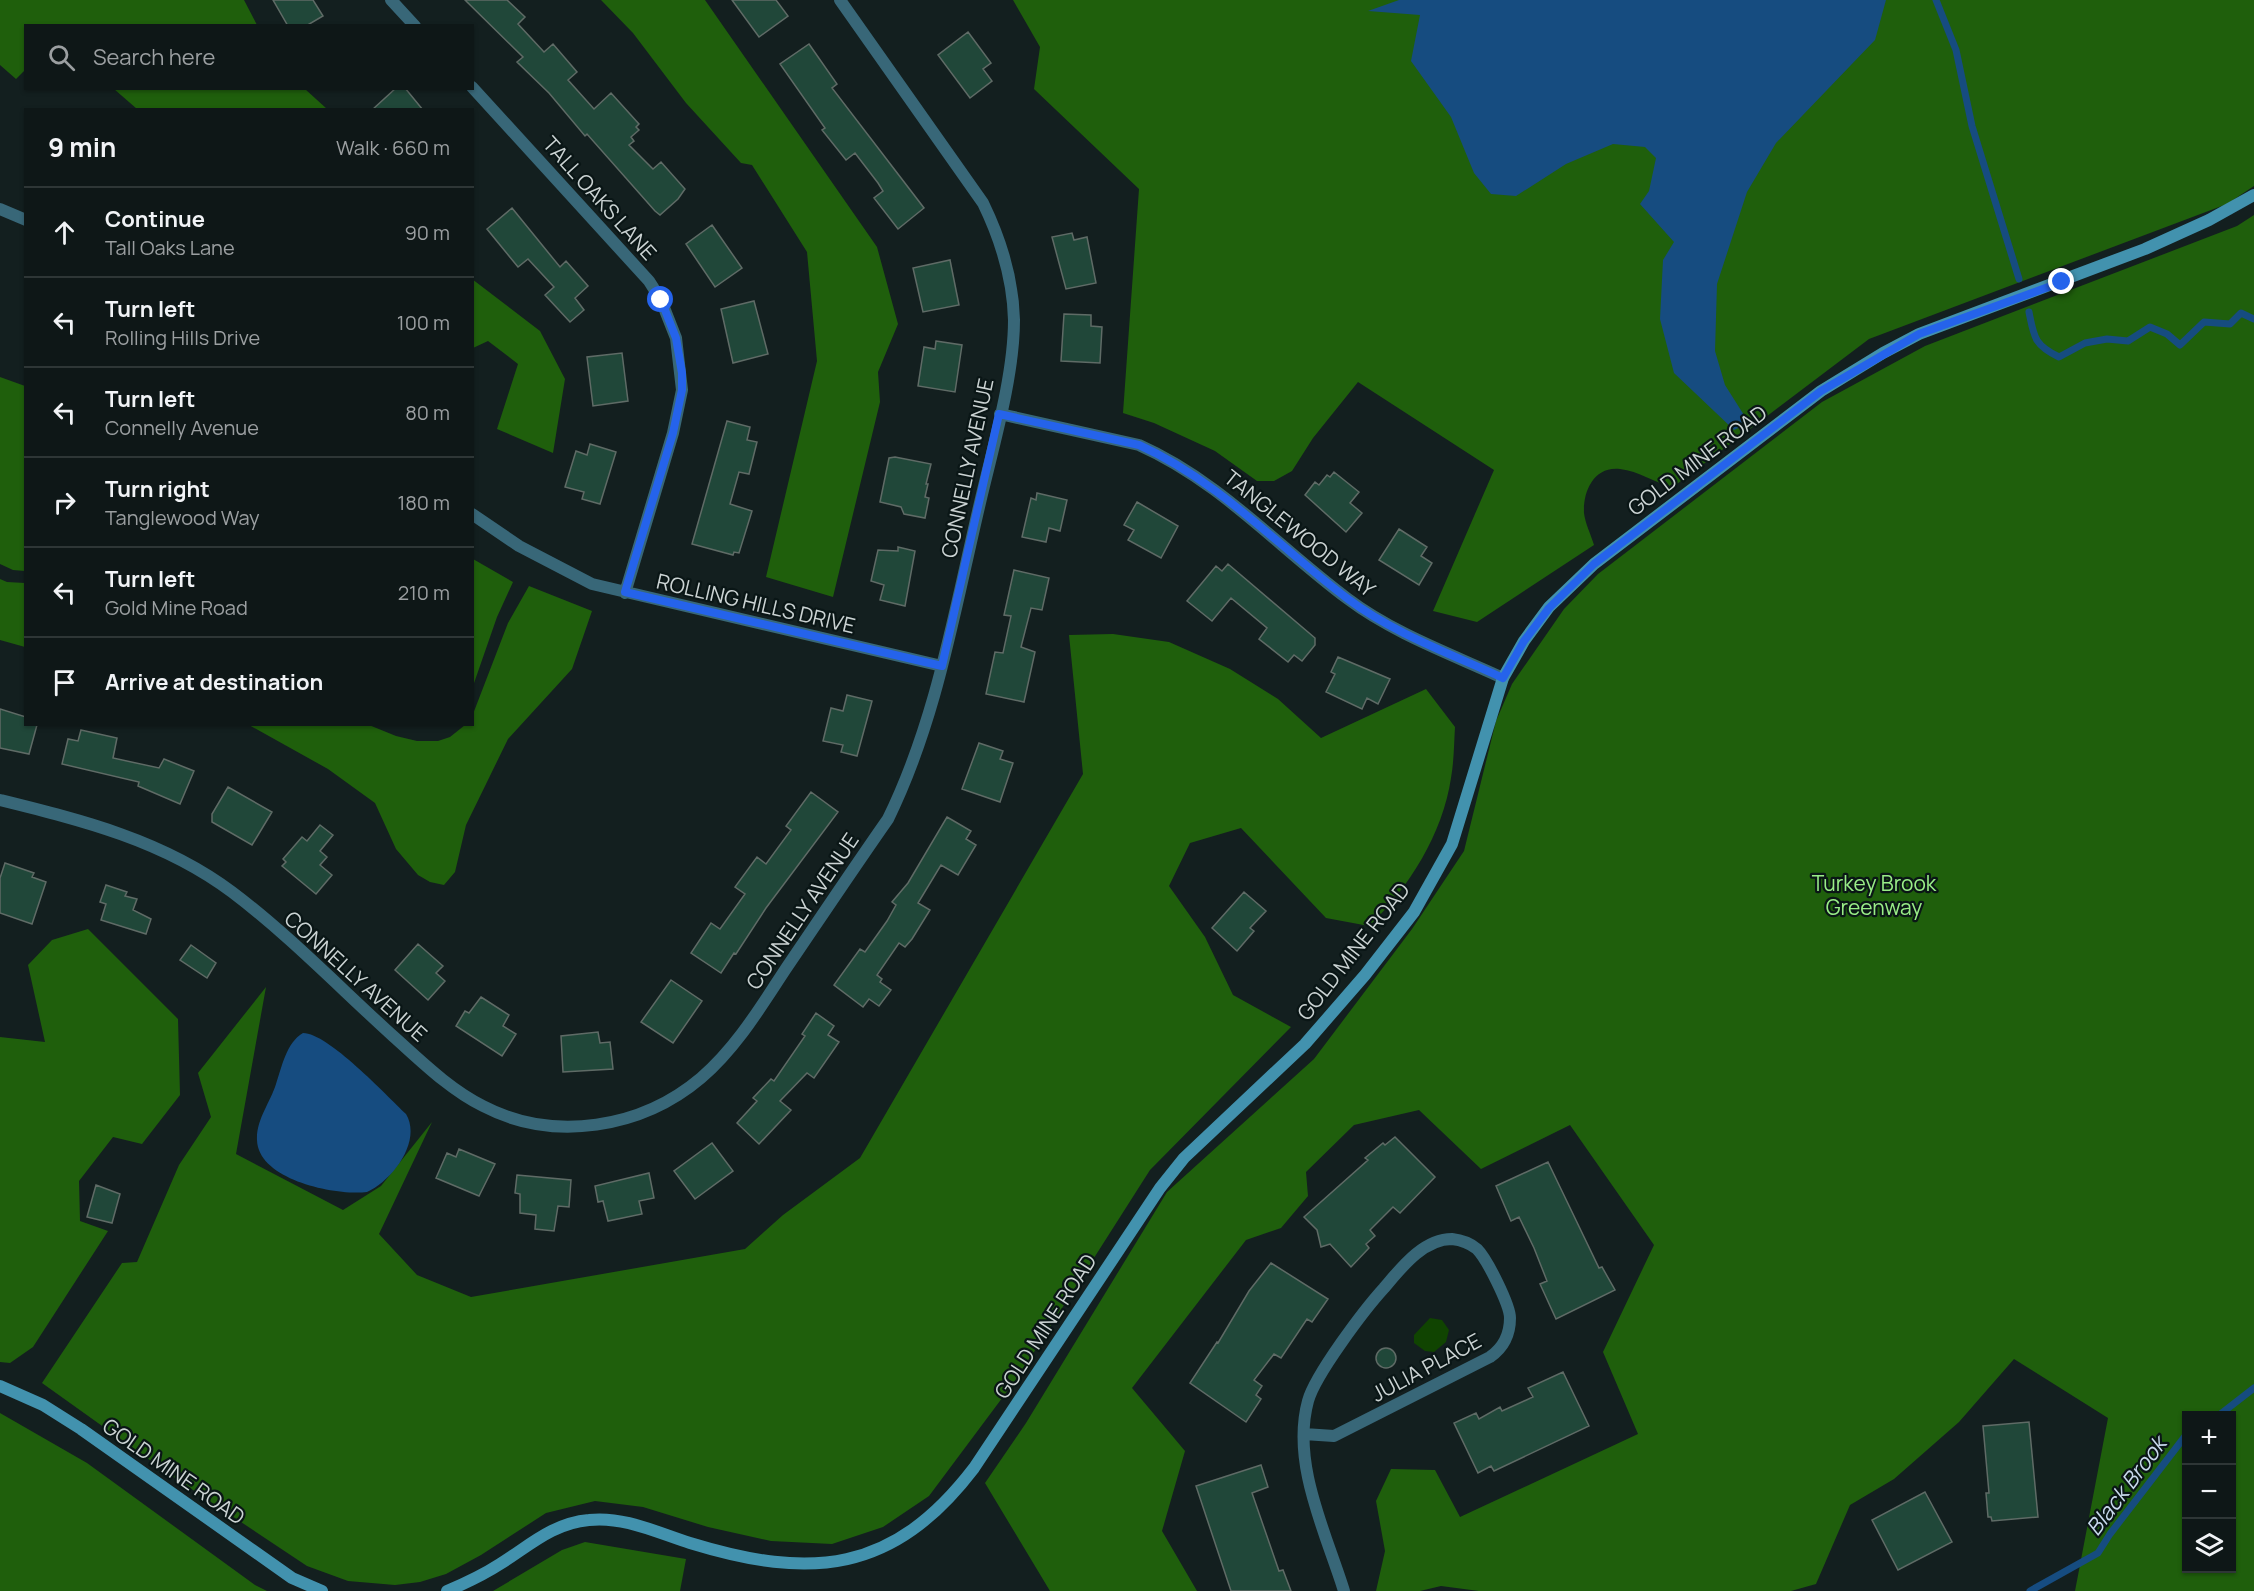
<!DOCTYPE html>
<meta charset="utf-8">
<style>
body{margin:0;font-family:Manrope,sans-serif;background:#1c2424;color:#f1f3f6}
.controls{position:absolute;right:18px;bottom:18px;display:grid;overflow:hidden;border-radius:0px;box-shadow:0 2px 4px #0004}
.controls button{width:54px;height:54px;display:grid;place-items:center;padding:0;border:0;border-bottom:2px solid #2e3636;background:#0e1717;color:#f1f3f6;font:30px sans-serif}
.stop{position:absolute;width:18px;height:18px;margin:-14px;border:4px solid #2563eb;border-radius:50%;background:#fff}
.stop.end{background:#2563eb;border-color:#fff;box-shadow:0 2px 6px #0008}
.list{margin:0;padding:0;list-style:none}
h2{display:flex;justify-content:space-between;align-items:center;height:78px;margin:0;padding:0 24px;font-size:26px}
h2 small{font-size:20px;font-weight:400;color:#9b9fa1}
.list li{display:grid;grid-template-columns:39px 1fr auto;gap:18px;align-items:center;box-sizing:border-box;height:90px;padding:0 24px;border-top:2px solid #2e3636}
.list b{display:block;font-size:22px;white-space:nowrap}
.list p{margin:0;font-size:20px;white-space:nowrap;color:#9b9fa1}
.list em{font-size:20px;font-style:normal;color:#9b9fa1}
.icon{flex:none;width:33px;height:33px;fill:none;stroke:currentColor;stroke-width:2;stroke-linecap:round;stroke-linejoin:round}
.map{position:relative;flex:none;width:2254px;height:1591px;overflow:hidden}
.search{position:absolute;background:#0e1717;box-shadow:0 2px 4px #0004;left:24px;top:24px;width:450px;height:66px;display:flex;align-items:center;gap:15px;box-sizing:border-box;padding:0 21px;border-radius:0px;color:#9b9fa1;font-size:22px}
.panel{position:absolute;background:#0e1717;box-shadow:0 2px 4px #0004;left:24px;top:108px;width:450px;height:618px;border-radius:0px}
.map>svg:first-child{display:block}
</style>
<div class="map">
<svg width="2254" height="1591" viewBox="0 0 2254 1591">
<rect width="100%" height="100%" fill="#131f1f"/>
<!-- green -->
<path fill="#104401" d="M 1430,1318 L 1442,1320 L 1449,1330 L 1446,1342 L 1434,1352 L 1425,1351 L 1414,1343 L 1414,1335 Z"/>
<!-- forest -->
<path fill="#1f5f0c" fill-rule="evenodd" d="M 0,0 L 244,0 L 257,25 L 26,26 L 25,70 L 16,79 L 0,65 Z
M 601,0 L 705,0 L 877,247 L 898,324 L 878,372 L 880,402 L 833,597 L 766,577 L 817,361 L 807,252 L 752,165 L 741,163 L 686,103 L 633,33 Z
M 1013,0 L 2254,0 L 2254,186 L 2227,204 L 1869,339 L 1673,487 C 1654,483 1639,471 1620,469 C 1594,466 1583,491 1584,513 C 1585,523 1591,535 1594,545 L 1477,622 L 1433,611 L 1494,470 L 1358,382 L 1313,438 L 1292,471 L 1274,481 L 1257,481 L 1215,451 L 1154,423 L 1123,413 L 1139,189 L 1034,89 L 1040,47 Z
M 114,89 L 305,89 L 327,109 L 137,109 Z
M 2254,215 L 2254,1591 L 2075,1591 L 2108,1418 L 2014,1359 L 1959,1422 L 1894,1479 L 1850,1505 L 1816,1584 L 1791,1591 L 1479,1591 L 1441,1586 L 1420,1591 L 1376,1591 L 1385,1551 L 1376,1501 L 1391,1469 L 1435,1470 L 1460,1517 L 1638,1434 L 1603,1352 L 1654,1245 L 1570,1125 L 1481,1169 L 1419,1110 L 1354,1125 L 1306,1172 L 1308,1196 L 1281,1228 L 1246,1240 L 1132,1388 L 1185,1451 L 1162,1531 L 1197,1591 L 1050,1591 L 985,1483 L 1026,1423 L 1167,1192 L 1314,1059 L 1412,929 L 1464,851 L 1496,721 L 1512,684 L 1564,609 L 1598,574 L 1822,402 L 1925,346 L 2237,226 ZM 2186,1416 L 2232,1416 L 2232,1568 L 2186,1568 Z
M 472,279 L 540,331 L 565,379 L 553,453 L 497,429 L 518,364 L 488,341 L 473,348 Z
M 0,377 L 25,386 L 25,571 L 13,570 L 0,564 Z
M 473,559 L 513,582 L 497,617 L 473,686 Z
M 0,579 L 7,582 L 25,583 L 25,647 L 0,640 Z
M 529,586 L 592,611 L 572,669 L 508,739 L 466,825 L 455,872 L 444,885 L 430,882 L 418,875 L 396,849 L 375,803 L 328,769 L 249,725 L 369,725 L 396,736 L 417,741 L 438,741 L 450,737 L 465,725 L 472,724 L 473,714 L 508,623 Z
M 1113,634 L 1169,642 L 1230,669 L 1278,699 L 1321,738 L 1426,689 L 1455,727 C 1454,744 1454,761 1451,778 C 1443,833 1409,888 1369,926 L 1326,918 L 1241,828 L 1190,843 L 1169,886 L 1205,937 L 1233,995 L 1291,1027 L 1150,1170 L 1020,1374 L 929,1496 L 883,1527 L 832,1544 L 771,1541 L 708,1527 L 643,1507 L 595,1501 L 546,1513 L 481,1555 L 446,1574 L 420,1582 L 395,1585 L 348,1581 L 307,1566 L 175,1478 L 42,1383 L 122,1263 L 137,1262 L 179,1165 L 211,1117 L 198,1073 L 266,987 L 236,1154 L 343,1210 L 381,1186 L 432,1122 L 379,1234 L 417,1275 L 471,1297 L 745,1249 L 783,1215 L 860,1158 L 1083,774 L 1069,635 Z
M 88,929 L 178,1019 L 180,1095 L 142,1144 L 113,1137 L 79,1181 L 80,1221 L 108,1231 L 33,1347 L 10,1363 L 0,1362 L 0,1037 L 45,1042 L 28,965 L 52,940 Z
M 0,1413 L 87,1463 L 255,1585 L 267,1591 L 0,1591 Z
M 585,1542 L 686,1559 L 680,1591 L 493,1591 L 562,1550 Z"/>
<!-- water -->
<path fill="#164c80" d="M 1399,0 L 1886,0 L 1875,40 L 1776,143 L 1747,192 L 1717,284 L 1715,351 L 1725,385 L 1749,423 L 1734,430 L 1674,373 L 1660,319 L 1663,260 L 1674,242 L 1640,204 L 1649,191 L 1656,158 L 1645,147 L 1613,144 L 1566,164 L 1516,196 L 1491,194 L 1474,173 L 1451,117 L 1411,61 L 1420,15 L 1368,11 Z
M 303,1033 C 328,1033 386,1095 406,1114 C 422,1141 393,1180 367,1192 C 336,1196 258,1180 257,1140 C 256,1120 270,1103 276,1084 C 282,1067 286,1043 303,1033 Z"/>
<g fill="none" stroke-linecap="round" stroke-linejoin="round">
<!-- stream -->
<path stroke="#164c80" stroke-width="7" d="M 1936,0 L 1956,50 L 1972,126 L 2019,279
M 2029,312 C 2034,337 2034,345 2059,357 L 2085,343 L 2107,339 L 2128,341 L 2150,327 L 2167,334 L 2180,345 L 2204,322 L 2230,324 L 2241,313 L 2254,319
M 2218,1416 L 2254,1388
M 2030,1591 L 2098,1553 L 2110,1534 L 2186,1435"/>
</g>
<!-- building -->
<path fill="#204739" stroke="#5f6b66" stroke-width="1.5" d="M 273,0 L 313,0 L 323,16 L 306,26 L 288,26 Z
M 465,0 L 507,0 L 525,17 L 518,24 L 544,52 L 553,44 L 577,72 L 568,80 L 594,109 L 611,93 L 639,124 L 636,127 L 639,130 L 631,137 L 634,141 L 629,145 L 653,169 L 661,162 L 685,189 L 678,199 L 660,215 L 655,211 L 587,134 L 585,136 L 549,93 L 517,62 L 523,57 Z
M 732,0 L 776,0 L 788,16 L 759,37 Z
M 968,32 L 991,63 L 983,69 L 992,81 L 970,98 L 938,55 Z
M 809,44 L 837,84 L 832,88 L 924,208 L 898,229 L 874,198 L 883,191 L 878,183 L 855,153 L 846,160 L 822,130 L 825,128 L 780,64 Z
M 396,88 L 405,88 L 423,110 L 372,110 Z
M 512,208 L 560,267 L 566,261 L 588,286 L 575,298 L 584,310 L 570,322 L 545,295 L 554,287 L 528,259 L 518,267 L 487,229 Z
M 712,225 L 742,268 L 715,287 L 686,244 Z
M 1072,233 L 1074,240 L 1087,237 L 1096,283 L 1066,289 L 1052,237 Z
M 950,260 L 959,305 L 923,312 L 913,268 Z
M 754,301 L 768,354 L 733,363 L 721,309 Z
M 1064,314 L 1091,315 L 1091,326 L 1102,327 L 1100,363 L 1061,361 Z
M 936,341 L 962,345 L 955,392 L 918,386 L 924,347 L 935,349 Z
M 622,353 L 628,401 L 593,406 L 587,357 Z
M 727,421 L 750,427 L 747,440 L 757,442 L 749,474 L 739,472 L 730,504 L 752,511 L 739,553 L 734,552 L 733,555 L 692,544 Z
M 590,444 L 616,452 L 600,504 L 582,499 L 584,492 L 565,487 L 576,451 L 587,455 Z
M 895,457 L 931,464 L 926,484 L 928,484 L 925,497 L 929,498 L 925,518 L 904,514 L 901,507 L 880,502 L 889,458 Z
M 1334,472 L 1359,492 L 1350,503 L 1362,513 L 1346,532 L 1305,495 L 1315,482 L 1319,485 L 1327,475 L 1330,477 Z
M 1037,493 L 1067,500 L 1060,531 L 1049,528 L 1046,542 L 1022,537 L 1031,498 L 1036,500 Z
M 1137,502 L 1178,526 L 1161,558 L 1128,540 L 1134,530 L 1124,525 Z
M 1399,529 L 1427,547 L 1421,556 L 1432,563 L 1419,585 L 1379,560 Z
M 898,547 L 915,551 L 905,606 L 880,600 L 884,585 L 871,581 L 878,550 L 898,551 Z
M 1228,564 L 1315,638 L 1315,645 L 1302,661 L 1294,655 L 1288,662 L 1259,639 L 1267,628 L 1231,598 L 1212,621 L 1187,601 L 1216,566 L 1222,571 Z
M 1014,570 L 1049,578 L 1042,610 L 1031,608 L 1021,647 L 1035,652 L 1024,702 L 986,694 L 995,652 L 1003,653 L 1011,616 L 1004,615 Z
M 1338,657 L 1390,679 L 1378,704 L 1367,698 L 1362,709 L 1326,692 L 1335,674 L 1331,672 Z
M 847,695 L 872,701 L 857,756 L 841,752 L 843,745 L 823,741 L 831,708 L 843,711 Z
M 0,709 L 26,717 L 26,724 L 37,725 L 29,754 L 0,748 Z
M 81,730 L 117,738 L 113,758 L 159,768 L 164,759 L 194,771 L 180,804 L 138,786 L 139,782 L 62,764 L 68,739 L 78,741 Z
M 979,743 L 1003,751 L 1000,759 L 1013,763 L 1000,802 L 962,789 Z
M 228,787 L 272,812 L 252,845 L 212,822 L 212,814 Z
M 811,792 L 838,812 L 766,908 L 736,954 L 734,953 L 721,973 L 691,953 L 711,923 L 720,929 L 745,894 L 735,887 L 757,857 L 766,864 L 791,830 L 786,826 Z
M 947,817 L 971,831 L 966,839 L 976,845 L 958,875 L 941,865 L 918,903 L 930,910 L 912,939 L 905,947 L 899,943 L 877,975 L 882,979 L 880,982 L 891,990 L 879,1006 L 869,999 L 863,1007 L 834,985 L 860,949 L 865,952 L 887,921 L 896,905 L 892,902 L 908,883 Z
M 320,825 L 333,835 L 320,851 L 327,857 L 320,865 L 332,875 L 316,894 L 282,866 L 286,862 L 283,859 L 302,837 L 307,841 Z
M 5,863 L 34,873 L 32,877 L 46,882 L 32,924 L 0,913 L 0,878 Z
M 106,885 L 127,892 L 125,896 L 137,899 L 133,910 L 151,919 L 146,934 L 101,920 L 106,904 L 100,902 Z
M 1244,892 L 1266,911 L 1250,928 L 1254,931 L 1237,951 L 1212,928 Z
M 418,944 L 443,966 L 436,973 L 445,981 L 428,1000 L 395,970 Z
M 191,945 L 216,963 L 207,978 L 180,960 Z
M 671,980 L 702,1001 L 673,1043 L 641,1022 Z
M 481,997 L 509,1015 L 503,1026 L 516,1034 L 502,1056 L 456,1026 L 465,1011 L 469,1013 Z
M 816,1013 L 834,1026 L 828,1035 L 839,1042 L 814,1078 L 807,1073 L 780,1101 L 791,1110 L 759,1144 L 737,1123 L 757,1101 L 753,1098 L 771,1079 L 774,1081 L 805,1036 L 802,1034 Z
M 598,1032 L 600,1043 L 610,1042 L 613,1069 L 563,1072 L 561,1036 Z
M 1395,1137 L 1435,1177 L 1400,1213 L 1393,1207 L 1370,1230 L 1375,1236 L 1366,1244 L 1369,1248 L 1351,1267 L 1330,1244 L 1321,1247 L 1317,1230 L 1304,1217 L 1368,1160 L 1365,1158 L 1383,1143 L 1385,1145 Z
M 712,1143 L 733,1171 L 695,1199 L 674,1171 Z
M 459,1149 L 495,1164 L 479,1196 L 436,1178 L 447,1153 L 456,1157 Z
M 1548,1162 L 1599,1268 L 1602,1267 L 1615,1290 L 1556,1319 L 1540,1284 L 1547,1281 L 1534,1248 L 1519,1217 L 1511,1221 L 1496,1186 Z
M 649,1173 L 654,1198 L 639,1201 L 642,1214 L 608,1221 L 603,1201 L 598,1202 L 595,1186 Z
M 517,1175 L 571,1180 L 569,1207 L 558,1206 L 554,1231 L 535,1229 L 536,1215 L 520,1213 L 520,1194 L 515,1193 Z
M 96,1185 L 120,1194 L 112,1223 L 87,1217 Z
M 1271,1263 L 1328,1299 L 1312,1322 L 1307,1319 L 1281,1358 L 1274,1354 L 1254,1380 L 1262,1386 L 1256,1395 L 1261,1399 L 1246,1422 L 1190,1383 L 1217,1342 L 1218,1343 L 1249,1291 Z
M1376 1358a10 10 0 1 1 20 0a10 10 0 1 1-20 0Z
M 1563,1372 L 1589,1426 L 1494,1471 L 1491,1466 L 1478,1473 L 1454,1423 L 1476,1413 L 1479,1419 L 1500,1407 L 1502,1411 L 1533,1397 L 1528,1388 Z
M 2029,1422 L 2038,1517 L 1992,1521 L 1991,1517 L 1988,1517 L 1986,1493 L 1989,1493 L 1983,1426 Z
M 1261,1465 L 1268,1487 L 1252,1493 L 1279,1571 L 1283,1570 L 1291,1591 L 1231,1591 L 1196,1486 Z
M 1925,1492 L 1952,1542 L 1898,1570 L 1872,1520 Z"/>
<g fill="none" stroke-linecap="round" stroke-linejoin="round">
<!-- street -->
<path stroke="#386778" stroke-width="12" d="M 391,0 L 415,26
M 472,87 L 649,281 L 661,300 L 676,338 L 682,390 L 673,433 L 625,593
M 0,209 L 26,220
M 1000,414 L 1139,445 C 1220,481 1278,547 1348,599 C 1393,633 1451,654 1503,678
M 472,514 L 519,546 L 592,584 L 942,666
M 0,800 C 81,820 163,840 232,892 C 289,935 340,988 393,1036 C 421,1061 449,1089 483,1106 C 554,1143 642,1128 701,1078 C 736,1048 760,1008 785,970 C 819,920 853,869 888,819 C 936,721 954,613 979,507 C 992,450 1014,378 1014,320 C 1013,278 1001,240 983,203 L 840,0
M 1304,1434 L 1334,1436 L 1490,1357 C 1503,1348 1510,1335 1510,1318 C 1510,1305 1487,1259 1477,1249 C 1471,1244 1461,1240 1452,1239 C 1423,1239 1401,1268 1384,1288 C 1364,1310 1315,1375 1308,1401 C 1291,1463 1326,1533 1344,1591"/>
<!-- secondary -->
<path stroke="#4292ae" stroke-width="12" d="M 0,1386 L 43,1405 L 81,1429 L 292,1578 L 322,1591
M 447,1591 C 466,1583 483,1575 500,1564 C 529,1546 553,1523 589,1520 C 624,1516 658,1533 690,1543 C 811,1580 893,1574 974,1468 L 1160,1188 L 1184,1158 L 1305,1044 L 1365,975 L 1414,912 L 1452,844 L 1503,678 L 1524,641 L 1549,607 L 1594,564 L 1821,391 L 1883,353 L 1919,334 L 2145,249 L 2209,220 L 2254,195"/>
</g>
<g fill="none" stroke-linecap="round" stroke-linejoin="round">
<!-- route -->
<path stroke="#2563eb" stroke-width="8" d="M 661,300 L 676,338 L 682,373 L 682,390 L 673,433 L 625,592 L 942,666 L 999,414 L 1139,445 C 1219,481 1279,547 1348,599 C 1393,633 1451,654 1503,678 L 1524,641 L 1549,608 L 1594,564 L 1821,391 L 1919,334 L 2062,282"/>
</g>
<g text-anchor="middle" dominant-baseline="central" stroke-width="4.5" stroke-linejoin="round" paint-order="stroke">
<!-- street labels -->
<g font-size="21" fill="#cbd3d3" stroke="#0a1616">
<text transform="translate(600 198) rotate(48)">TALL OAKS LANE</text>
<text transform="translate(1697 460) rotate(-37)">GOLD MINE ROAD</text>
<text transform="translate(967 468) rotate(-78)">CONNELLY AVENUE</text>
<text transform="translate(1300 533) rotate(39)">TANGLEWOOD WAY</text>
<text transform="translate(756 603) rotate(13)">ROLLING HILLS DRIVE</text>
<text transform="translate(802 911) rotate(-56)">CONNELLY AVENUE</text>
<text transform="translate(1353 951) rotate(-52)">GOLD MINE ROAD</text>
<text transform="translate(356 976) rotate(42)">CONNELLY AVENUE</text>
<text transform="translate(1045 1326) rotate(-57)">GOLD MINE ROAD</text>
<text transform="translate(1426 1367) rotate(-28)">JULIA PLACE</text>
<text transform="translate(174 1471) rotate(35)">GOLD MINE ROAD</text>
</g>
<!-- park labels -->
<g font-size="21" fill="#99ed87" stroke="#0a1616">
<text x="1874" y="883">Turkey Brook<tspan x="1874" dy="24">Greenway</tspan></text>
</g>
<!-- water labels -->
<g font-size="22" font-style="italic" fill="#c8d9ec" stroke="#0a1616">
<text transform="translate(2126 1486) rotate(-53)">Black Brook</text>
</g>
</g>
</svg>
<div class="controls">
<button>+</button>
<button>−</button>
<button><svg class="icon" aria-label="layers" viewBox="0 0 24 24"><path d="M12 4l9 5-9 5-9-5zM3 14l9 5 9-5"/></svg></button>
</div>
<div class="stop" style="left:661px;top:300px"></div>
<div class="stop end" style="left:2062px;top:282px"></div>
<div class="search"><svg class="icon" aria-label="search" viewBox="0 0 24 24"><circle cx="10" cy="10" r="6"/><path d="M15 15l6 6"/></svg>Search here</div>
<section class="panel">
<h2>9 min<small>Walk · 660 m</small></h2>
<ul class="list">
<li><svg class="icon" aria-label="ahead" viewBox="0 0 24 24"><path d="M12 20V5M6 11l6-6 6 6"/></svg><div><b>Continue</b><p>Tall Oaks Lane</p></div><em>90 m</em></li>
<li><svg class="icon" aria-label="left" viewBox="0 0 24 24"><path d="M17 20v-9H6M10 6l-5 5 5 5"/></svg><div><b>Turn left</b><p>Rolling Hills Drive</p></div><em>100 m</em></li>
<li><svg class="icon" aria-label="left" viewBox="0 0 24 24"><path d="M17 20v-9H6M10 6l-5 5 5 5"/></svg><div><b>Turn left</b><p>Connelly Avenue</p></div><em>80 m</em></li>
<li><svg class="icon" aria-label="right" viewBox="0 0 24 24"><path d="M7 20v-9h11M14 6l5 5-5 5"/></svg><div><b>Turn right</b><p>Tanglewood Way</p></div><em>180 m</em></li>
<li><svg class="icon" aria-label="left" viewBox="0 0 24 24"><path d="M17 20v-9H6M10 6l-5 5 5 5"/></svg><div><b>Turn left</b><p>Gold Mine Road</p></div><em>210 m</em></li>
<li><svg class="icon" aria-label="arrive" viewBox="0 0 24 24"><path d="M6 21V4h12l-3 4 3 4H6"/></svg><div><b>Arrive at destination</b></div></li>
</ul>
</section>
</div>
